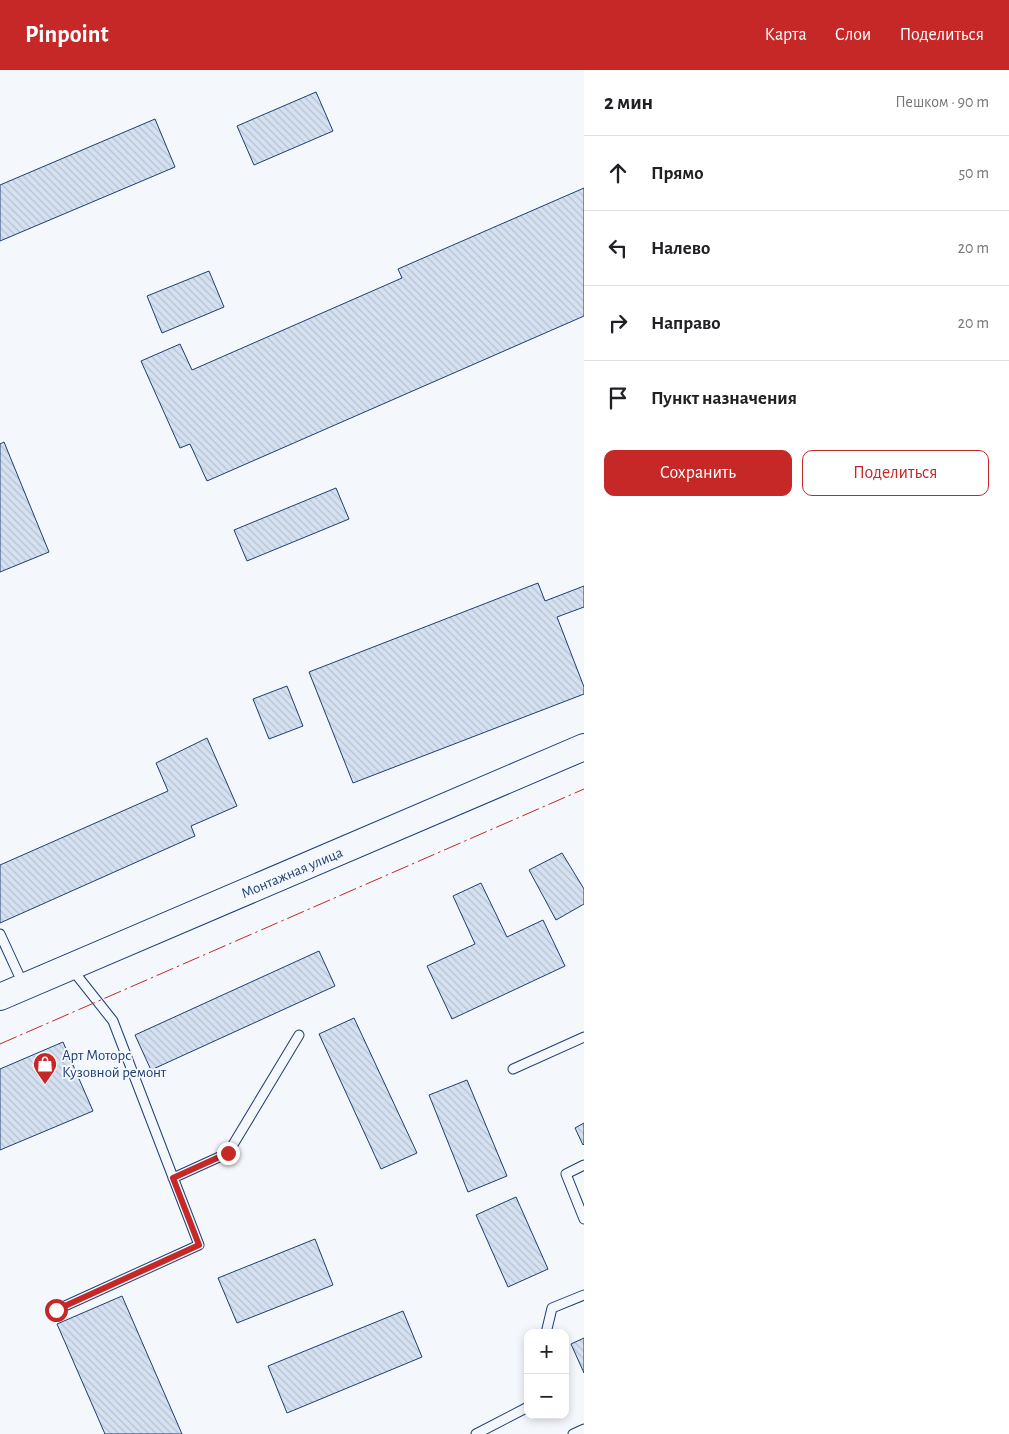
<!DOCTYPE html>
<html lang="ru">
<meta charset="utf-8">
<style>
body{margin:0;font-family:"Alegreya Sans",sans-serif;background:#f2f2f2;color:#202124}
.controls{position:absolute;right:15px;bottom:15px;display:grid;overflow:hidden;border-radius:10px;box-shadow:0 2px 8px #0003}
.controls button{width:45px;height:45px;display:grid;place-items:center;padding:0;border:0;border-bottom:1px solid #e0e0e0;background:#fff;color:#202124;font:25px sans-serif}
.stop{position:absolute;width:15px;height:15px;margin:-11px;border:4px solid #c62828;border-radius:50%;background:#fff}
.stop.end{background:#c62828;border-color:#fff;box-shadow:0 1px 5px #0008}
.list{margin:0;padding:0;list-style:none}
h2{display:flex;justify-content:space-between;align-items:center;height:65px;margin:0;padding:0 20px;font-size:21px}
h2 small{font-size:16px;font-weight:400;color:#757577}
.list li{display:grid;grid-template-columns:32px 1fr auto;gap:15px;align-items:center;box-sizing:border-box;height:75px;padding:0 20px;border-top:1px solid #e0e0e0}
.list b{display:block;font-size:19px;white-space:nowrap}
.list em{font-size:16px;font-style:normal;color:#757577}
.actions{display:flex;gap:10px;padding:15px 20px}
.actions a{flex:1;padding:11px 0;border:1px solid #c62828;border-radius:10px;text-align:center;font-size:18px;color:#c62828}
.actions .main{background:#c62828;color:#fff}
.icon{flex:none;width:28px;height:28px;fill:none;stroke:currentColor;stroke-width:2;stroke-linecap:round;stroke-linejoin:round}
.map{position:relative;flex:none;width:584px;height:1364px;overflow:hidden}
header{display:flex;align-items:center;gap:30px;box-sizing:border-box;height:70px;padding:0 25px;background:#c62828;color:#fff}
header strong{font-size:24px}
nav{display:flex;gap:28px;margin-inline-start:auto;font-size:18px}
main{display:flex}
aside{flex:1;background:#fff}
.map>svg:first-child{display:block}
</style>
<header>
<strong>Pinpoint</strong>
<nav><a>Карта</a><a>Слои</a><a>Поделиться</a></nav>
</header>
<main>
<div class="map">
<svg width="584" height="1364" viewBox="0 0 584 1364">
<defs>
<pattern id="building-back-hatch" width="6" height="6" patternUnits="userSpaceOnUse" patternTransform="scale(1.25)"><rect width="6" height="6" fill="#d5e0f0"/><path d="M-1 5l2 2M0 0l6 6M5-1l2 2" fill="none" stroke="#b6c1d1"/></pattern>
</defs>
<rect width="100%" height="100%" fill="#f4f7fb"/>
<!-- building -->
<path fill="url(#building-back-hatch)" stroke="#1d3f73" d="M 316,22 L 333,61 L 254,95 L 237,56 Z
M 155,49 L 175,97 L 0,171 L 0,115 Z
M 584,118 L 584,246 L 207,411 L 190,374 L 180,378 L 141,291 L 180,274 L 192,300 L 402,208 L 398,199 Z
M 209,201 L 224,237 L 162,263 L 147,226 Z
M 4,372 L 49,482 L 0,502 L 0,374 Z
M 336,418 L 349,449 L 247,491 L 234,460 Z
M 538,513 L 545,531 L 584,516 L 584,537 L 557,547 L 584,617 L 584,624 L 353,713 L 309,602 Z
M 287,616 L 303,656 L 269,669 L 253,629 Z
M 207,668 L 237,736 L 191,756 L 195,766 L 0,853 L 0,795 L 168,721 L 156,693 Z
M 562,783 L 584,819 L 584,834 L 556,850 L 529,800 Z
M 481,813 L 507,867 L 543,850 L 565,896 L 452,949 L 427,896 L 475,874 L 453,826 Z
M 319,881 L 335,916 L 151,1000 L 135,965 Z
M 354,948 L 417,1083 L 381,1099 L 319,964 Z
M 63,972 L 93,1041 L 0,1080 L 0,999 Z
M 467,1010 L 507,1106 L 468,1122 L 429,1025 Z
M 584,1053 L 584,1074 L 583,1075 L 575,1058 Z
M 516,1127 L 548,1199 L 508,1217 L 476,1145 Z
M 315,1169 L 333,1215 L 237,1253 L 218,1208 Z
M 122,1226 L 182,1364 L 105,1364 L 57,1254 Z
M 403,1241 L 422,1287 L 287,1343 L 268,1296 Z
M 584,1268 L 584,1303 L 571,1274 Z"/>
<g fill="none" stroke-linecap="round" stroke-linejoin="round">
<!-- lane casing -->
<g stroke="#1d3f73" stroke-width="11">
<path id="lane" d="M 0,864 L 23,914
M 513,999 L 584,967
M 584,1095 L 566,1104 L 584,1149
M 173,1108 L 228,1083 L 299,965
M 56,1240 L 199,1175 L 113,951 L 71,898
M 546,1263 L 552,1238 L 584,1225
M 476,1364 L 528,1337
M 573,1364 L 584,1359"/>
</g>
<!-- secondary casing -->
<g stroke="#1d3f73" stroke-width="28">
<path id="secondary" d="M 0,927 L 584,677"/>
</g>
<!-- lane -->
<use href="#lane" stroke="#f4f7fb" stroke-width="9"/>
<!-- secondary -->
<use href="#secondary" stroke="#f4f7fb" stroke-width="26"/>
<!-- power -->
<path stroke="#c62828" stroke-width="1" stroke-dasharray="18 4 2.5 4" stroke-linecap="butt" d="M 0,974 L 584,719"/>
</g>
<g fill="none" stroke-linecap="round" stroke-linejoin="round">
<!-- route -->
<path stroke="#c62828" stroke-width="6" d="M 56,1240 L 199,1175 L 173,1108 L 228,1083"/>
</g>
<!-- icons -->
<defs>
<g id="shop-pin" transform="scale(1.25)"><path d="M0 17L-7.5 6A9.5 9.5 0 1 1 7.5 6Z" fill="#c62828" stroke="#f4f7fb"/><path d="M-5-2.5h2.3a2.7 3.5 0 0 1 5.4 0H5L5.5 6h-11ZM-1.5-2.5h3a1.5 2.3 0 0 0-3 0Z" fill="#fff"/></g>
</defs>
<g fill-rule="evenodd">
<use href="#shop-pin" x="45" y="994"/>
</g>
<g text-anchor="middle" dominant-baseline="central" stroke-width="4" stroke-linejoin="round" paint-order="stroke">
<!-- street labels -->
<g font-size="15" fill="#1d3f73" stroke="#f4f7fb">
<text transform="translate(292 803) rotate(-23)">Монтажная улица</text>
</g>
<!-- poi labels -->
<g font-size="15" fill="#1d3f73" stroke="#f4f7fb" text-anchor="start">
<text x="62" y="985">Арт Моторс<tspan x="62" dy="17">Кузовной ремонт</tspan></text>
</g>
</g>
</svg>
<div class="controls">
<button>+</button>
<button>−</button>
</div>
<div class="stop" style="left:56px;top:1240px"></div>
<div class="stop end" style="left:228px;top:1083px"></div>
</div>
<aside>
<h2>2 мин<small>Пешком · 90 m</small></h2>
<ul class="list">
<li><svg class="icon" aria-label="ahead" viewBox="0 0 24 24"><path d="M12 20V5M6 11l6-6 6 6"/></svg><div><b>Прямо</b></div><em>50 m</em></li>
<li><svg class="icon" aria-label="left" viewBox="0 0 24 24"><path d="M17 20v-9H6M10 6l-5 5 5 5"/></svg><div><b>Налево</b></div><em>20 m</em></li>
<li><svg class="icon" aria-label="right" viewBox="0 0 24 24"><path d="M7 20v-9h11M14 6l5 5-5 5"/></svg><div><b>Направо</b></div><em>20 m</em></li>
<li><svg class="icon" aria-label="arrive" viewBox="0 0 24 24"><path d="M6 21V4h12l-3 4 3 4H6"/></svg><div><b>Пункт назначения</b></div></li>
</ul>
<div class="actions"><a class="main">Сохранить</a><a>Поделиться</a></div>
</aside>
</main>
